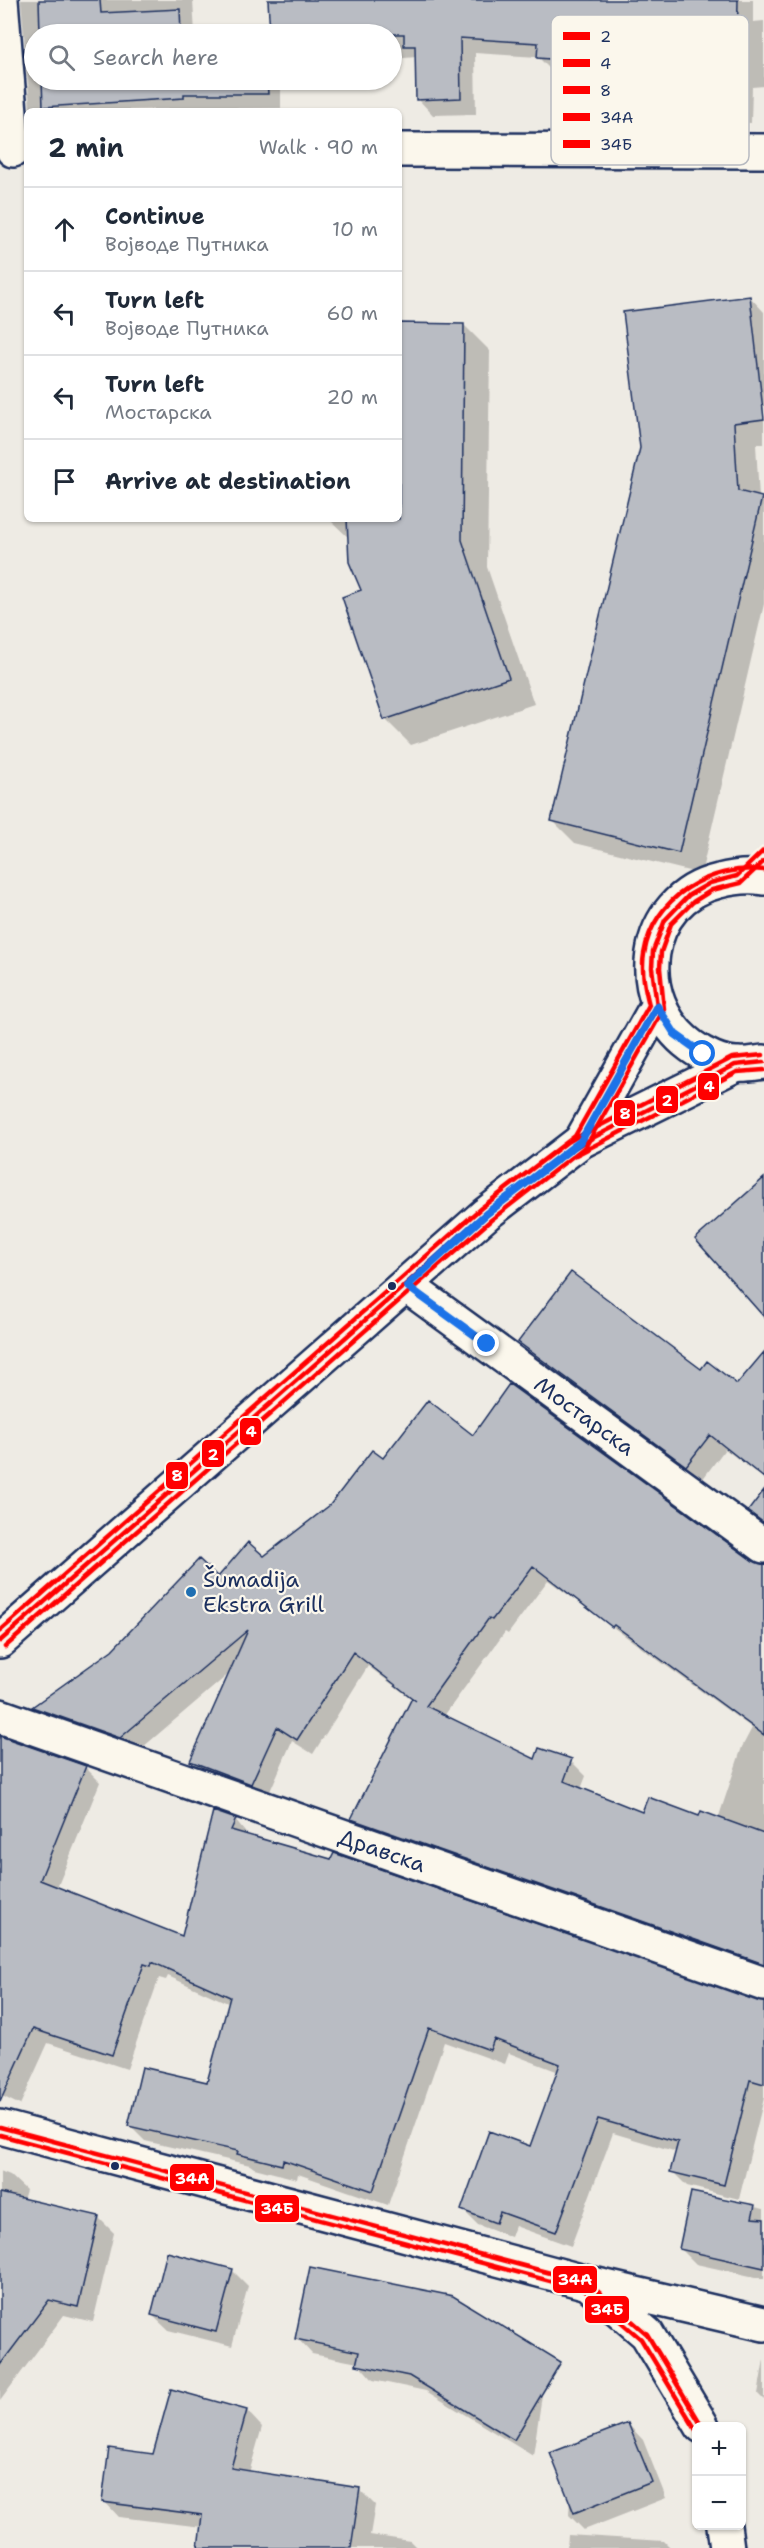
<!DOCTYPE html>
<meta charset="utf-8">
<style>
body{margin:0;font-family:"Shantell Sans",sans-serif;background:#f6f6f7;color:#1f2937}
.controls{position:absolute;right:18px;bottom:18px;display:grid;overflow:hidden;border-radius:9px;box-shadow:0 2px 4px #0004}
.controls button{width:54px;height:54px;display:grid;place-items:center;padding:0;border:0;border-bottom:2px solid #e0e1e3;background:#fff;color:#1f2937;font:30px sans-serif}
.stop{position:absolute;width:18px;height:18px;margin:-14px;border:4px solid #1a73e8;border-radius:50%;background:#fff}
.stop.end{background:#1a73e8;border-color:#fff;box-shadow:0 2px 6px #0008}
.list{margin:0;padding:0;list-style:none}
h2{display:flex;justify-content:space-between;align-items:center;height:78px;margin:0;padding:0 24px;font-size:26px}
h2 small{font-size:20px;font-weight:400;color:#747a83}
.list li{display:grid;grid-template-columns:39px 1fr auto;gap:18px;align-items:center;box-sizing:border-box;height:84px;padding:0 24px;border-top:2px solid #e0e1e3}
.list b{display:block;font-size:22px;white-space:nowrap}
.list p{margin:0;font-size:20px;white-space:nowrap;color:#747a83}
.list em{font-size:20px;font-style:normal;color:#747a83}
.icon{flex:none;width:33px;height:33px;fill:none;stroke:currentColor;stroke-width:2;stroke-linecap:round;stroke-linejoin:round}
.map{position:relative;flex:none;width:764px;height:2548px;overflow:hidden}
.search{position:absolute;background:#fff;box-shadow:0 2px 4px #0004;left:24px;top:24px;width:378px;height:66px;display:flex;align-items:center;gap:15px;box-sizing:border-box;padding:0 21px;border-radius:33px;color:#747a83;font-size:22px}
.panel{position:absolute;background:#fff;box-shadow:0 2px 4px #0004;left:24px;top:108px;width:378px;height:414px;border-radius:9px}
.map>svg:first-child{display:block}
</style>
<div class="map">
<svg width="764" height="2548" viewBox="0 0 764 2548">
<rect width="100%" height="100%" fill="#eeebe4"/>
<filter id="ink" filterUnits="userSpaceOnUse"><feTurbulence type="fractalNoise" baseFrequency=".0167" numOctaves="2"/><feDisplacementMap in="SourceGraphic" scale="12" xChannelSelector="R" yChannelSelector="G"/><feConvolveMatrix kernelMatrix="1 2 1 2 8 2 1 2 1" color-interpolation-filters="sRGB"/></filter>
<g filter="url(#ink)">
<!-- shadow -->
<path fill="#0003" fill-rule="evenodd" d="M 21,0 L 193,0 L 195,34 L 34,34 L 34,80 L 281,80 L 281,108 L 34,111 L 30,107 Z
M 269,0 L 753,0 L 753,22 L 764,21 L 764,86 L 752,87 L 751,123 L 709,122 L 693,103 L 647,103 L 632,87 L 632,79 L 554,73 L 538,57 L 475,53 L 476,114 L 433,115 L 418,99 L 417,57 L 392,59 L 392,34 L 271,34 Z
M 750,297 L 764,312 L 764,444 L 756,444 L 759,498 L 764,501 L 764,604 L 701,874 L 575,843 L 553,821 Z
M 399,324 L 464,325 L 490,351 L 487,567 L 534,704 L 411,745 L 385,719 L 363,591 L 350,539 L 331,521 L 399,519 Z
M 520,1342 L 702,1371 L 737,1386 L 764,1355 L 764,1479 L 725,1449 L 702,1480 L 535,1357 Z
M 473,1437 L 764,1566 L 764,1967 L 368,1834 L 353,1819 L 413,1700 L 368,1666 L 313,1754 L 292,1741 L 267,1798 L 207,1776 L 192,1761 L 231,1672 L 136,1753 L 53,1719 L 39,1704 L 218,1579 L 264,1558 L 331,1506 L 383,1460 ZM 548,1580 L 752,1728 L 742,1747 L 718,1819 L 643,1814 L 581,1789 L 586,1776 L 571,1761 L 535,1761 L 444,1716 L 505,1632 L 508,1634 Z
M 0,1745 L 85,1767 L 100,1782 L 57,1888 L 183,1938 L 235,1820 L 249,1837 L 764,2007 L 764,2098 L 739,2199 L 687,2186 L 672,2171 L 677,2152 L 613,2133 L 571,2246 L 515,2226 L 511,2237 L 478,2225 L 463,2210 L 531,2148 L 559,2072 L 509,2053 L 505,2064 L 444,2042 L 388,2205 L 298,2174 L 297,2179 L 254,2168 L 250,2165 L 145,2141 L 130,2126 L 208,2083 L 230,2004 L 168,1976 L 166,1980 L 159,1978 L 127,2069 L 48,2043 L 20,2105 L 0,2095 Z
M 0,2171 L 10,2175 L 26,2190 L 23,2200 L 99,2218 L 114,2233 L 93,2322 L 64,2315 L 0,2401 Z
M 692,2194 L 764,2209 L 764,2279 L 696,2264 L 681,2249 Z
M 232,2270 L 248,2286 L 232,2346 L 168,2330 L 152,2315 Z
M 297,2338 L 547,2361 L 533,2456 L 426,2391 L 373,2380 L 358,2363 L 312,2354 Z
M 764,2359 L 764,2400 L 758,2394 Z
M 172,2391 L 247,2411 L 262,2427 L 249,2473 L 359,2489 L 375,2505 L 370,2535 L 410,2541 L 417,2548 L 199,2548 L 202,2527 L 119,2517 L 104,2501 L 154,2455 Z
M 628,2424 L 643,2440 L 666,2498 L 584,2530 L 569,2515 L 573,2446 Z
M 568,2535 L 664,2541 L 671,2548 L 567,2548 Z"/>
<!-- building -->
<path fill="#b9bcc3" stroke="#1b2f5e" stroke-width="1.5" d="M 39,0 L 100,0 L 101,13 L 180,9 L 181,34 L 40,34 Z
M 268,0 L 738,0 L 736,107 L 691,107 L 692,88 L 630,87 L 630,65 L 537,58 L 538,43 L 460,38 L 461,98 L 416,100 L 415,46 L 404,46 L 404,34 L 270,34 Z
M 42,80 L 267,80 L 268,94 L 184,94 L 184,98 L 43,107 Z
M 750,296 L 764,419 L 734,423 L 738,491 L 762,497 L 679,853 L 551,821 L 640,448 L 623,312 Z
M 399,323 L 464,324 L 462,540 L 509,678 L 384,720 L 342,597 L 361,590 L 349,562 L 347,519 L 399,519 Z
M 764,1178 L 764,1317 L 695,1239 Z
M 571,1272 L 701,1369 L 707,1361 L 737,1384 L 764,1352 L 764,1478 L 710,1435 L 686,1466 L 518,1342 Z
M 509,1384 L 753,1561 L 764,1564 L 764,1735 L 614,1625 L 612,1627 L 533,1566 L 492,1620 L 489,1618 L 426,1706 L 535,1759 L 539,1748 L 572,1759 L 564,1781 L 642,1812 L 648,1797 L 699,1816 L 701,1811 L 764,1834 L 764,1964 L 351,1819 L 412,1698 L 416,1701 L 353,1652 L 297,1740 L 277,1727 L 251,1784 L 190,1761 L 248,1630 L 120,1738 L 32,1707 L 112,1650 L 199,1559 L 218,1577 L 248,1542 L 264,1556 L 330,1505 L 372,1450 L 383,1458 L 428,1400 L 473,1435 Z
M 764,1490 L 764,1523 L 748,1511 Z
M 0,1736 L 86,1766 L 40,1880 L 182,1936 L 213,1811 L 236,1819 L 231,1830 L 331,1859 L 334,1853 L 764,2002 L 764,2084 L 750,2080 L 724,2185 L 670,2172 L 678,2142 L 598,2119 L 556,2232 L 500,2212 L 496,2223 L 461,2210 L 489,2131 L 530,2146 L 560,2064 L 494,2039 L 490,2050 L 429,2028 L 373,2191 L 283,2160 L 282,2165 L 237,2154 L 238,2151 L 128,2126 L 142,2067 L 207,2082 L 230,1997 L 152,1962 L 151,1966 L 144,1964 L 112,2055 L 33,2029 L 0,2102 Z
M 691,2192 L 755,2205 L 752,2218 L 764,2219 L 764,2268 L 679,2249 Z
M 0,2193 L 99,2216 L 78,2307 L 49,2300 L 0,2365 Z
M 167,2252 L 233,2269 L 216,2332 L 151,2315 Z
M 310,2267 L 453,2296 L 561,2362 L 514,2440 L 409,2376 L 356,2365 L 359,2352 L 295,2339 Z
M 171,2389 L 247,2410 L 231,2468 L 360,2488 L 351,2548 L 198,2548 L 202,2515 L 102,2502 L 109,2448 L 153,2454 Z
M 628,2423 L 652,2482 L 574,2513 L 550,2453 Z"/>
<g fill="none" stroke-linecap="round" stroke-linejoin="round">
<!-- minor casing -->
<g stroke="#1b2f5e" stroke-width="38">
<g id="minor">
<path d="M 1,0 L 13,150"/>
<path d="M 399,150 L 764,151"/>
<path d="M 764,878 C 748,875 734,877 719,881 C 641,899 630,1001 691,1046 C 703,1055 721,1064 737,1064 C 746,1065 755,1063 764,1062"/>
<path d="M 581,1141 L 657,1006"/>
<path id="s1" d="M 407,1286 L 764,1546"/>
<path d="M 0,1641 L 486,1214 L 581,1141 L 735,1065"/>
<path id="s2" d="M 0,1716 L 764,1984"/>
<path d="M 0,2127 L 588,2283 L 647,2334 L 702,2426"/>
<path d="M 593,2284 L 764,2324"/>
<path d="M 724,2526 L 727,2548"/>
</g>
</g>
<!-- minor -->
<use href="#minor" stroke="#fbf7ec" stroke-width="33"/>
<!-- bus-1 casing -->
<g stroke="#fbf7ec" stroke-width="9">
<path id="bus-1" d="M 573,1148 L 735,1065 L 764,1062
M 0,1641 L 486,1214 L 581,1141 L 657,1006 L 652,968 L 653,951 L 665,920 L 689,895 L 710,883 L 737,876 L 764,850"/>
</g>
<!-- bus-2 casing -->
<g stroke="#fbf7ec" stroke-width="9">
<path id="bus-2" d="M 576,1155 L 737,1072 L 764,1070
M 5,1647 L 491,1220 L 586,1146 L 664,1009 L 660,968 L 661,952 L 671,924 L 693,902 L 712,890 L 741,883 L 764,861"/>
</g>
<!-- bus-3 casing -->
<g stroke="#fbf7ec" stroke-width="9">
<path id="bus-3" d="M 570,1141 L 732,1058 L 763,1055
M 0,1631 L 481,1208 L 575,1136 L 649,1005 C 645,989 641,971 644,954 C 653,897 710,864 764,870"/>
</g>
<!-- bus-4 casing -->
<g stroke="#fbf7ec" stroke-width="9">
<path id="bus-4" d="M 0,2127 L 588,2283 L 647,2334 L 702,2426"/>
</g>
<!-- bus-5 casing -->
<g stroke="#fbf7ec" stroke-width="9">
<path id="bus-5" d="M 0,2135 L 584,2290 L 641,2339 L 696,2430"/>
</g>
<!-- bus-1 -->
<use href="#bus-1" stroke="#f00" stroke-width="4.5"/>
<!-- bus-2 -->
<use href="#bus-2" stroke="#f00" stroke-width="4.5"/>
<!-- bus-3 -->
<use href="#bus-3" stroke="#f00" stroke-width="4.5"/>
<!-- bus-4 -->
<use href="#bus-4" stroke="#f00" stroke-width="4.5"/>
<!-- bus-5 -->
<use href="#bus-5" stroke="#f00" stroke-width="4.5"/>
</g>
</g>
<g fill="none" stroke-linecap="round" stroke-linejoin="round" filter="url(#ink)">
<!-- route -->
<path stroke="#1a73e8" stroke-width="8" d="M 487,1344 L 407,1286 L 486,1214 L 581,1141 L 657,1006 L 675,1034 L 703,1054"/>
</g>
<!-- markers -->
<g fill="#1b2f5e" stroke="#fbf7ec" stroke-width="2">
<circle cx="392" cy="1286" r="5"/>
<circle cx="115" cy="2166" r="5"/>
</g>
<circle fill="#1f6fb2" stroke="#fbf7ec" stroke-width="2" cx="191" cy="1592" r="6"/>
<g text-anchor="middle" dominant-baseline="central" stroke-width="4.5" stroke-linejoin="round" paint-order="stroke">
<!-- street labels -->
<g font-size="22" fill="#1b2f5e" stroke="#fbf7ec">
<text stroke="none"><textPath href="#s1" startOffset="220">Мостарска</textPath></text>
<text stroke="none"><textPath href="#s2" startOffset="405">Дравска</textPath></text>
</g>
<!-- poi labels -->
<g font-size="22" fill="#1b2f5e" stroke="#fbf7ec" text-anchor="start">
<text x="203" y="1579">Šumadija<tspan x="203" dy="25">Ekstra Grill</tspan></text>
</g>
</g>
<!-- legend -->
<rect x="551" y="15" width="198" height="150" rx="9" fill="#fbf7ec" stroke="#b8bbc1" stroke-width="1.5"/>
<rect x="563" y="32" width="27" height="8" fill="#f00"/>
<rect x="563" y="59" width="27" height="8" fill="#f00"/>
<rect x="563" y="86" width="27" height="8" fill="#f00"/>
<rect x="563" y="113" width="27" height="8" fill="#f00"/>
<rect x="563" y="140" width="27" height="8" fill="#f00"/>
<g font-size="16" fill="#1b2f5e">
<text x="600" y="42">2</text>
<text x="600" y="69">4</text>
<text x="600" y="96">8</text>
<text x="600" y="123">34А</text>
<text x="600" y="150">34Б</text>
</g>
<g stroke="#fbf7ec" stroke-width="2">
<rect x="697" y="1072" width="23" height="29" rx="6" fill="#f00"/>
<rect x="655" y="1085" width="24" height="29" rx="6" fill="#f00"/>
<rect x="613" y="1099" width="23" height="28" rx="6" fill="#f00"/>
<rect x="239" y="1417" width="23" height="29" rx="6" fill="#f00"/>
<rect x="201" y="1439" width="24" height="29" rx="6" fill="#f00"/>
<rect x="165" y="1461" width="24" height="29" rx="6" fill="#f00"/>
<rect x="169" y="2163" width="46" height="29" rx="6" fill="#f00"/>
<rect x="254" y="2194" width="46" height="29" rx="6" fill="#f00"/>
<rect x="552" y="2265" width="46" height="29" rx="6" fill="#f00"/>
<rect x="584" y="2295" width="46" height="29" rx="6" fill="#f00"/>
</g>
<g font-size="16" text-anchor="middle" font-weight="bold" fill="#fff">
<text x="709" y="1092">4</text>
<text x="667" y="1106">2</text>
<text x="625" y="1119">8</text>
<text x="251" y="1437">4</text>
<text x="213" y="1460">2</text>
<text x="177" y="1481">8</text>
<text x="192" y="2184">34А</text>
<text x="277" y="2214">34Б</text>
<text x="575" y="2285">34А</text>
<text x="607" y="2315">34Б</text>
</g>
</svg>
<div class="controls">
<button>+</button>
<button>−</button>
</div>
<div class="stop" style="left:703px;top:1054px"></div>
<div class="stop end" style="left:487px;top:1344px"></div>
<div class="search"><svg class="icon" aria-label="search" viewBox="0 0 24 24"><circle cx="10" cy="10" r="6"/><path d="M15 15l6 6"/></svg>Search here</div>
<section class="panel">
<h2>2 min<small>Walk · 90 m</small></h2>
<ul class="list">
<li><svg class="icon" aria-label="ahead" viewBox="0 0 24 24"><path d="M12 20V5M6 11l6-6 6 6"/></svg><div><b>Continue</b><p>Војводе Путника</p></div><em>10 m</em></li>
<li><svg class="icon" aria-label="left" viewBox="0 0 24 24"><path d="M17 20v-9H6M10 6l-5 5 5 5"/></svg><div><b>Turn left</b><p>Војводе Путника</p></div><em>60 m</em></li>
<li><svg class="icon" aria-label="left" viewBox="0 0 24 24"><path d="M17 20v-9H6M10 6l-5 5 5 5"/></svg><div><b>Turn left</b><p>Мостарска</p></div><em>20 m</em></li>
<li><svg class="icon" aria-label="arrive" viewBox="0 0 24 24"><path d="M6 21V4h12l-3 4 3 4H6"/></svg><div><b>Arrive at destination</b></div></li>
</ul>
</section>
</div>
